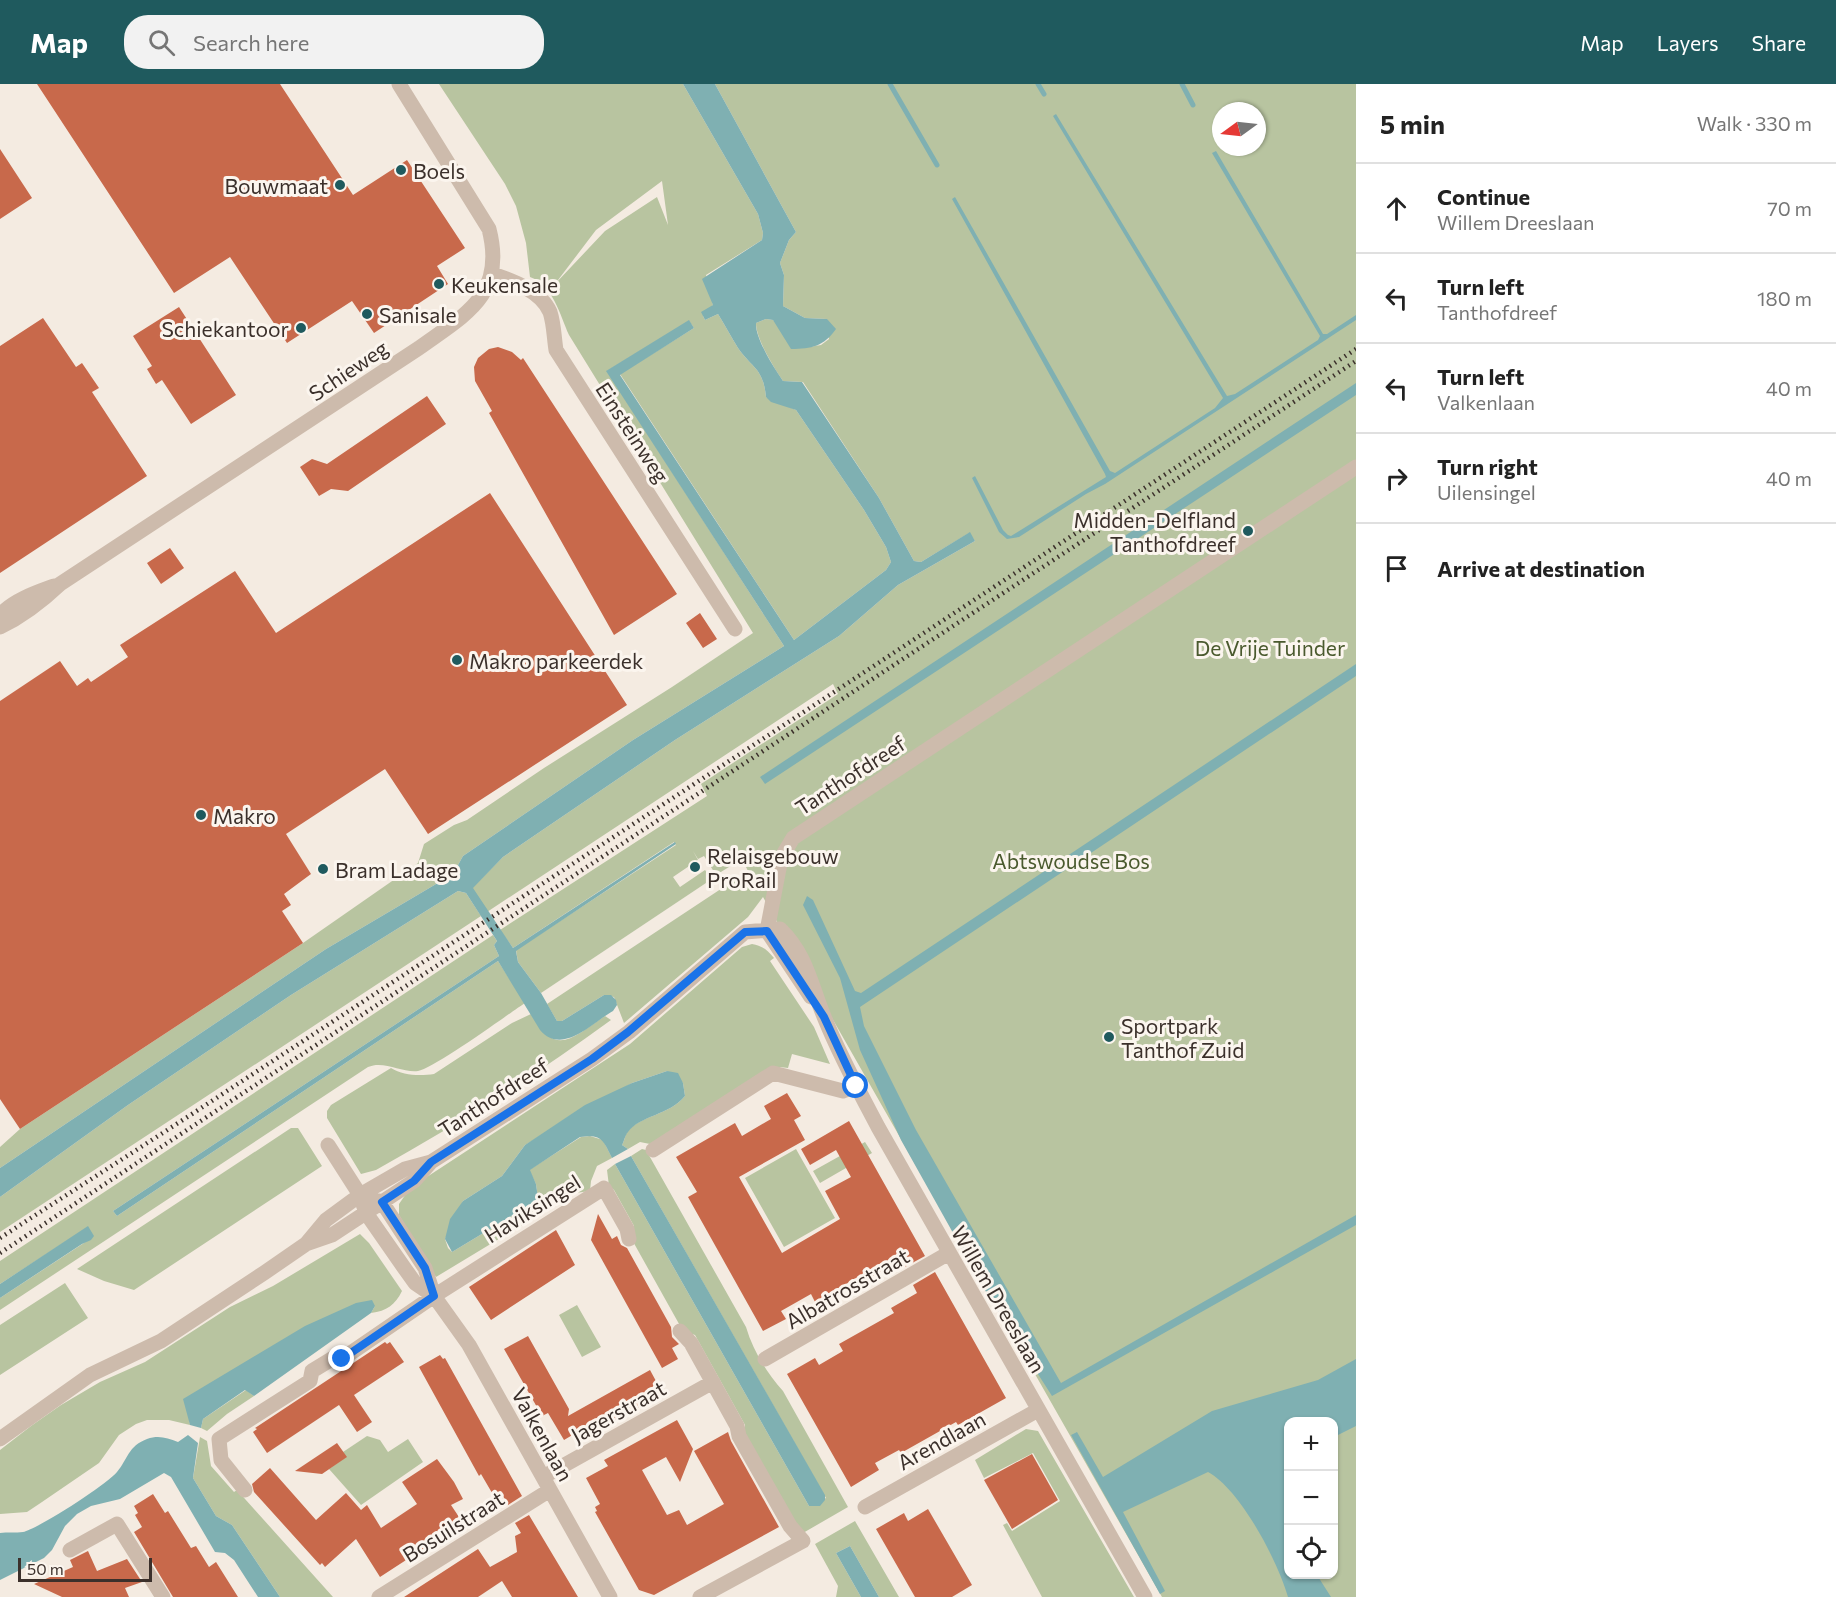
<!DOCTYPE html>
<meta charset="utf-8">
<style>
body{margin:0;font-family:Commissioner,sans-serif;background:#f2f2f2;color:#222}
.controls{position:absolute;right:18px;bottom:18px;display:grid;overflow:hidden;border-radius:12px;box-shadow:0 2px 4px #0004}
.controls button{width:54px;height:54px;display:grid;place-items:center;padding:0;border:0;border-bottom:2px solid #e0e0e0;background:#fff;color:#222;font:30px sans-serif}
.compass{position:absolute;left:1212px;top:18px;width:54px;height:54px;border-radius:50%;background:#fff;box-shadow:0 2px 4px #0004;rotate:255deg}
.scale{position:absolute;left:18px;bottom:15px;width:134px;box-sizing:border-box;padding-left:6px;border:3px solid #3b302b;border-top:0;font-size:16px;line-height:21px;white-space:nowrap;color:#3b302b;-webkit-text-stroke:4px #fbf5ee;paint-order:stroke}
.stop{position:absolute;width:18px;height:18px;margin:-14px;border:4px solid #1a73e8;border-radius:50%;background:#fff}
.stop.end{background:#1a73e8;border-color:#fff;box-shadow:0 2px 6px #0008}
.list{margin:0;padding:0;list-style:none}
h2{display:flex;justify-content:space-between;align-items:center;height:78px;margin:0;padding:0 24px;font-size:26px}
h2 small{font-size:20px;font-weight:400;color:#767676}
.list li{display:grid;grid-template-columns:39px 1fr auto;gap:18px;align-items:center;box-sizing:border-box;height:90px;padding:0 24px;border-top:2px solid #e0e0e0}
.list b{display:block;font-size:22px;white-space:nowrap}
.list p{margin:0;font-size:20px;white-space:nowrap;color:#767676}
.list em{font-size:20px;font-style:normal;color:#767676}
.icon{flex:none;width:33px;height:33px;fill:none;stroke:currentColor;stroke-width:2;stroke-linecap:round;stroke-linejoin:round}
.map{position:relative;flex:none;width:1356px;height:1513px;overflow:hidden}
header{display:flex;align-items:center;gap:36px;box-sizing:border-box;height:84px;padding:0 30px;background:#1f5a5e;color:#fff}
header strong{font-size:28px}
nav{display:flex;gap:33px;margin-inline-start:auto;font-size:21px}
.search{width:420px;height:54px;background:#f2f2f2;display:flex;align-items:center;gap:15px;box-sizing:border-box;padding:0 21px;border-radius:24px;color:#767676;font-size:22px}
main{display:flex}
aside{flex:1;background:#fff}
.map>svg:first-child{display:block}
</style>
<header>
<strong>Map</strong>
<div class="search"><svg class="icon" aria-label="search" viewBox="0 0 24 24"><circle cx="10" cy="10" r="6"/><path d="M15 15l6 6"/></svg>Search here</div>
<nav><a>Map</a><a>Layers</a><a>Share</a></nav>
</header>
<main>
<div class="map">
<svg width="1356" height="1513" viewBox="0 0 1356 1513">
<rect width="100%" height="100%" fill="#f4ebe1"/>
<!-- green -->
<path fill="#b8c4a0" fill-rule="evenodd" d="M 439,0 L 683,0 L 758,130 L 763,149 L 762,156 L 706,191 L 713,221 L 703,232 L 705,236 L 718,230 C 725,241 731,253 738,264 C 753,285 763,284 766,313 L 796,326 L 864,426 L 886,463 L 891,478 L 886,486 L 794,556 L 620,290 L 694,244 L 689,237 L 607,287 L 784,562 L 633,656 L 463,772 L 453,790 L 326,865 L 0,1084 L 0,1063 L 20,1045 L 303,859 L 418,779 L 424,760 L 454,741 L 467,736 L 544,684 L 672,603 L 753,549 L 569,251 C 560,231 553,201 530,193 L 526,159 L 516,122 L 505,100 ZM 662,97 L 668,141 L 657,113 L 605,147 L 555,200 L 596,146 Z
M 715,0 L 1356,0 L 1356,1513 L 1162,1513 L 763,813 L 748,833 L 624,939 L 614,913 L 604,911 L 562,937 L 557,937 L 547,920 L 748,787 L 742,775 L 716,791 L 704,772 L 698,775 L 693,767 L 698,776 L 673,793 L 680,803 L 705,786 L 711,794 L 709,797 L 541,909 L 518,878 L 516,866 L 676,761 L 674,758 L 513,864 L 500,846 L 707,712 L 701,700 L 838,610 L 833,600 L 487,828 L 472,804 L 503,773 L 675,656 L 839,552 L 898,501 L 975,457 L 969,449 L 921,478 L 914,477 L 879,414 L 803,298 L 783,297 C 774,284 756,255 756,239 L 766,235 L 773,236 L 809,263 L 821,261 L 829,255 L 827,235 L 805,234 L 783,222 L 784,191 L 780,179 L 789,156 L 796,148 ZM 1221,27 L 1257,27 L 1257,63 L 1221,63 ZM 1288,1338 L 1334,1338 L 1334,1490 L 1288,1490 Z
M 458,807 L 466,809 L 481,832 L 0,1148 L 0,1113 L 128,1021 L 291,911 Z
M 493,851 L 497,857 L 494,861 L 499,872 L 113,1127 L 117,1132 L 498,877 L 525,919 C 507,931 433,985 418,987 C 402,989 384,976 368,983 L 0,1226 L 0,1214 L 87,1157 L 88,1143 L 0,1200 L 0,1177 Z
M 752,860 C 762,862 767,865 774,874 L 770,877 L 814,943 L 830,980 L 792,970 L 788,984 L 780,983 L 772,985 L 655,1061 L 640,1058 L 628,1065 L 622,1061 C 624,1058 625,1052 627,1048 C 639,1032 670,1031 685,1012 L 683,999 L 667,987 L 632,999 L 525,1061 L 502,1092 L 463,1117 L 445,1155 L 448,1164 L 452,1168 L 533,1119 L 538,1114 L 536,1100 L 529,1086 L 581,1053 L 590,1052 L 603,1056 L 612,1074 L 597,1082 L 591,1097 L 590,1107 L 575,1109 L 436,1193 L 399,1131 L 399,1120 L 410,1104 L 630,960 L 742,863 Z
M 531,930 C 556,974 572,954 605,932 L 611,936 C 536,991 458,1040 376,1086 L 361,1090 L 327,1034 L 327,1027 L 331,1021 L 391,984 C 403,992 421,992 434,990 L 512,939 Z
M 291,1044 L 298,1044 L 322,1082 L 134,1206 L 104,1197 L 77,1185 Z
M 865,1058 L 872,1069 L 820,1099 L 813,1087 Z
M 642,1065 L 646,1066 L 746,1243 C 753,1267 767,1289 783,1307 L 848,1423 L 803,1449 L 793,1440 L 743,1350 L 745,1341 L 695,1251 L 683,1247 L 631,1154 L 634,1142 L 614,1106 L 609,1102 L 607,1086 L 615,1080 L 809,1422 L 826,1414 L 631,1072 Z
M 796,1065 L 835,1134 L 784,1163 L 745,1094 Z
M 360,1150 L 369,1159 L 402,1207 C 395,1221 387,1227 371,1229 L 375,1222 L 189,1331 L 190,1341 L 169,1336 L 147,1336 L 136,1340 L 119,1351 L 99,1379 L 42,1418 L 27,1428 L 0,1430 L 0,1366 L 31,1342 L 61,1321 L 100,1298 L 145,1278 L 230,1223 L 273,1202 Z
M 65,1199 L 88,1234 L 0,1291 L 0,1241 Z
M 577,1221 L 601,1263 L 582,1273 L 559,1231 Z
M 246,1306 L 254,1312 L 227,1330 L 207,1347 L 201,1344 L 203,1335 Z
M 1026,1345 L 1038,1347 L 1134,1513 L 1042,1513 L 1003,1441 L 1007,1439 L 1012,1447 L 1060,1417 L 1033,1369 L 984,1394 L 975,1376 Z
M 367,1352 L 380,1356 L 388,1368 L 408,1355 L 423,1378 L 361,1421 L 329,1385 L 346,1373 L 343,1368 Z
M 200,1353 L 207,1357 L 211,1382 L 234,1408 L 237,1406 L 333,1513 L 280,1513 L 232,1441 L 216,1432 L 193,1394 Z
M 855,1437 L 899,1513 L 879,1513 L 850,1462 L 836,1469 L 861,1513 L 836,1513 L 838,1502 L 815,1460 Z"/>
<!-- water -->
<path fill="#7fb0b2" d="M 683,0 L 715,0 L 796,148 L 789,156 L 780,179 L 784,191 L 783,222 L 805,234 L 827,235 L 836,245 C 824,262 812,265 791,265 L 773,236 L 766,235 L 756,239 C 755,254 774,284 783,297 L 802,298 L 879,414 L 914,477 L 921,478 L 970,448 L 975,457 L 898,501 L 839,552 L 675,656 L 503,773 L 473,804 L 513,864 L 675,758 L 676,760 L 516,867 L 518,878 L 541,909 L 557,937 L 562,937 L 604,911 L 611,911 L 616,916 L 617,921 L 613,927 C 592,939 562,972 540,946 L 498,877 L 117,1132 L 113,1127 L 499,872 L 494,861 L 497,857 L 466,809 L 458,807 L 291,911 L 128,1021 L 0,1113 L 0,1084 L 326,865 L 453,790 L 463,772 L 633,656 L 784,562 L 606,287 L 689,236 L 694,244 L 620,291 L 794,556 L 886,486 L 891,478 L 886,463 L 864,426 L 796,326 L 771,318 L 766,313 C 763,284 753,285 738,264 C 731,253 725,241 718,230 L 705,236 L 701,228 L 713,221 L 702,195 L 762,156 L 763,149 L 758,130 Z
M 1056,30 L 1227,312 L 1235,310 L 1318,256 L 1320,252 L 1212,69 L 1216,67 L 1323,250 L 1327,250 L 1356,231 L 1356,236 L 1105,400 L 1086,410 L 1019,453 L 1007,455 L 999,448 L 972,394 L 975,392 L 1003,446 L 1008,451 L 1011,452 L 1106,393 L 1105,390 L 952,115 L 955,113 L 1110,387 L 1115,389 L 1215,324 L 1223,314 L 1053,32 Z
M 1356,299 L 1356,311 L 765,700 L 760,693 Z
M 1356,580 L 1356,592 L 860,923 L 864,942 L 916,1046 L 1061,1299 L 1356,1131 L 1356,1141 L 1052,1312 L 990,1215 L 901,1056 L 860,966 L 840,894 L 803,821 L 807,812 L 813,816 L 855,907 L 861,909 Z
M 667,987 L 678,989 L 683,999 L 685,1012 C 670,1031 639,1032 628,1048 C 625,1051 624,1058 622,1061 L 628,1065 L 612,1074 C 603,1056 602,1050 580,1053 L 530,1086 L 536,1100 L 538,1114 L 533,1119 L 452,1168 L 445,1155 L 450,1135 L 463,1117 L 502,1092 L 525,1061 L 585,1021 L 632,999 Z
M 631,1072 L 825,1411 L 825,1416 L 820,1422 L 809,1422 L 615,1080 Z
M 88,1142 L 94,1152 L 91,1156 L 82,1160 L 0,1214 L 0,1200 Z
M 372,1216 L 375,1222 L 371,1229 L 254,1312 L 245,1306 L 203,1335 L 201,1344 L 190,1341 L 183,1315 L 305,1242 L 356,1219 Z
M 1356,1275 L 1356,1342 L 1334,1353 L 1334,1338 L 1288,1338 L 1288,1374 L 1285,1390 L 1288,1405 L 1288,1490 L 1317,1491 L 1331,1513 L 1288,1513 C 1278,1478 1241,1406 1208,1388 L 1123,1428 L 1165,1507 L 1160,1510 L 1071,1351 L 1077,1348 L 1103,1393 L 1212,1327 L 1318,1296 Z
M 188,1351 L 198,1359 L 193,1394 L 216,1432 L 232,1441 L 280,1513 L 258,1513 L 234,1476 L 225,1469 L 215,1468 L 171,1393 L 164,1389 L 120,1415 L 91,1422 L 77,1430 L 65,1442 L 52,1466 L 44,1474 L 0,1496 L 0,1449 C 7,1448 16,1449 23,1448 C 38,1445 106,1401 117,1388 C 128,1375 128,1362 147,1355 C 159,1351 167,1354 178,1358 Z
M 850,1462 L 879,1513 L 861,1513 L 836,1469 Z"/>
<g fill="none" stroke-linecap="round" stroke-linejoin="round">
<!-- stream -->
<path stroke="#7fb0b2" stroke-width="5" d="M 890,0 L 937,81
M 1038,0 L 1044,10
M 1182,0 L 1193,21"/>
</g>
<!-- building -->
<path fill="#c8694b" d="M 37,0 L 280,0 L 353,111 L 407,76 L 465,164 L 437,182 L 448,200 L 374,249 L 352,217 L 287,259 L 230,173 L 174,209 Z
M 0,65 L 32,114 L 0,135 Z
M 179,223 L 236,311 L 191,340 L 162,296 L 156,300 L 147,285 L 152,282 L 133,252 Z
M 43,234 L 76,283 L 82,279 L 99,304 L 92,308 L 147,392 L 0,489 L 0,262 Z
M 498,263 L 512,268 L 521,276 L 523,274 L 677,510 L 614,551 L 489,329 L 492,327 L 475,297 L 474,283 L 478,274 L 489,265 Z
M 427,312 L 446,340 L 348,407 L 331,405 L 319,412 L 300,383 L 312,375 L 327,380 Z
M 490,409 L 627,621 L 428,750 L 385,685 L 286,750 L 311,790 L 284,810 L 291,821 L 282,827 L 303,859 L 20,1045 L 0,1015 L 0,617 L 60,577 L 77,602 L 88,594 L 91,598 L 128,573 L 120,561 L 235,487 L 276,549 Z
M 170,464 L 184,484 L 161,500 L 147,479 Z
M 700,529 L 717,555 L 703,564 L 686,539 Z
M 787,1009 L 801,1032 L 794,1036 L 805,1056 L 739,1093 L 782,1169 L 840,1135 L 825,1107 L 851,1093 L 836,1066 L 810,1081 L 801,1065 L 849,1037 L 925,1172 L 903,1184 L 899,1177 L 873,1192 L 870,1186 L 815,1218 L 811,1210 L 781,1227 L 786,1235 L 763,1247 L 688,1113 L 697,1108 L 676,1073 L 735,1039 L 742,1052 L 771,1035 L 764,1022 Z
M 598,1130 L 612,1155 L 617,1152 L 621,1161 L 627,1164 L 671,1243 L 672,1253 L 679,1260 L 672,1264 L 678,1275 L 662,1284 L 591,1156 Z
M 556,1146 L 575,1181 L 491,1236 L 469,1203 Z
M 935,1188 L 1006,1314 L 958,1341 L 956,1338 L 901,1369 L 899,1366 L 875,1379 L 879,1386 L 851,1403 L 787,1290 L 815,1274 L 819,1281 L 843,1267 L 839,1260 L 894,1229 L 891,1224 L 917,1209 L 913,1201 Z
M 528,1252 L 569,1325 L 568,1332 L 650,1286 L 663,1310 L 591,1350 L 586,1343 L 564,1356 L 548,1329 L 542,1332 L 504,1265 Z
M 385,1258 L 387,1260 L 390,1258 L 404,1278 L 354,1311 L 372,1338 L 357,1348 L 339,1321 L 267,1369 L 253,1348 L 257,1345 L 255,1344 Z
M 440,1271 L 443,1275 L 445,1274 L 522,1412 L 508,1421 L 502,1410 L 495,1414 L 481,1390 L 479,1392 L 419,1283 Z
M 677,1336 L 693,1365 L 680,1398 L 666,1373 L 642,1386 L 667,1431 L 679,1426 L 687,1441 L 724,1420 L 694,1367 L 728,1348 L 731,1357 L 779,1443 L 654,1511 L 639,1506 L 595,1428 L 597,1427 L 595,1423 L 600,1420 L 586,1394 L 608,1382 L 604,1376 Z
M 337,1359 L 347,1373 L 322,1390 L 295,1387 Z
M 1032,1370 L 1058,1416 L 1012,1445 L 984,1396 Z
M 437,1375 L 454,1398 L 463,1415 L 451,1421 L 463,1439 L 380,1493 L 356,1455 L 325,1483 L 322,1479 L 320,1481 L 254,1408 L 252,1400 L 270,1384 L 316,1436 L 346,1409 L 361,1426 L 367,1421 L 381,1444 L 417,1420 L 402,1398 Z
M 153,1410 L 165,1429 L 168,1427 L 191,1464 L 196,1462 L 209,1483 L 216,1478 L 238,1513 L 173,1513 L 134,1448 L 142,1443 L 135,1431 L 138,1429 L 134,1422 Z
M 928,1425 L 972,1501 L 952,1513 L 915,1513 L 876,1445 L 904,1429 L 908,1437 Z
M 529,1431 L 578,1513 L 512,1513 L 502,1497 L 478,1513 L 404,1513 L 478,1465 L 490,1483 L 517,1468 L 515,1452 L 521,1449 L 515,1439 Z
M 88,1467 L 97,1487 L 127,1475 L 142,1498 L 125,1504 L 129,1513 L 62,1513 L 34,1500 L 73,1483 L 70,1476 Z"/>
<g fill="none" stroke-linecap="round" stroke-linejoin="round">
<!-- minor -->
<path stroke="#cdbbac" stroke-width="15" d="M 493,190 C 513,197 541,207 550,228 C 554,240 554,254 556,266 L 735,545
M 0,531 C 14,516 35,509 54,502
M 0,543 C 23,532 41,518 60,500 L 419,264 C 466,230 506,211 489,145 L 399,0
M 767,847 L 781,774 L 793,754 L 1356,383
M 767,847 L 811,913
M 328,1061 L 360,1111 L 366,1129 L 405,1185 L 415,1199 L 434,1212
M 653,1066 L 773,989 L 843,1007 L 856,1002
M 375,1116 L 382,1118 L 425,1184 L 434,1212 L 469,1261 L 610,1513
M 306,1160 L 332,1151 L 414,1097 L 431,1078 L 592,975 L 629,948 L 745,848 L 780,845 C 807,871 811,902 825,935 C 840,972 859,1007 878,1043 L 1145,1513
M 680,1247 L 691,1259 L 737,1342 L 739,1352 L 790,1442 L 803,1457 L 700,1513
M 765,1275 L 949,1169
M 0,1355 L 90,1291 L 161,1257 L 264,1189 L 306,1160 L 326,1136 L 360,1111 L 405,1085 L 431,1078
M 543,1393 L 713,1298
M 245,1406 L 221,1376 L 219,1355 L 310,1297 L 312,1287 L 335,1273 L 342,1275 L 434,1212 L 604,1104 L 627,1145 L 629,1155
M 865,1423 L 1038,1326
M 70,1466 L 117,1440 L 163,1513
M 379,1513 L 550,1406"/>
<!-- rail -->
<path stroke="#3b302b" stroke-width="4.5" stroke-dasharray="1.5 4.5" stroke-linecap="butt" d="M 0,1154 L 192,1030 L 1356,265
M 0,1169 L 1356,277"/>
</g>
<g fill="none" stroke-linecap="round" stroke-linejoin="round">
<!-- route -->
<path stroke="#1a73e8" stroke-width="8" d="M 342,1275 L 434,1212 L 425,1184 L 382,1118 L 414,1097 L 431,1078 L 592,975 L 628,948 L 745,848 L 767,847 L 824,933 L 856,1002"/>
</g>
<!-- markers -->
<g fill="#1f5a5e" stroke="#fbf5ee" stroke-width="2">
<circle cx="401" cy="86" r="6"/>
<circle cx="340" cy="101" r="6"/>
<circle cx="439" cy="200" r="6"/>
<circle cx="367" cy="230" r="6"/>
<circle cx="301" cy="244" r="6"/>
<circle cx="1248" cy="447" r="6"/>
<circle cx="457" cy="576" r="6"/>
<circle cx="201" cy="731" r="6"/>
<circle cx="695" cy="783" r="6"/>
<circle cx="323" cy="785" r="6"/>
<circle cx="1109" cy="953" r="6"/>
</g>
<g text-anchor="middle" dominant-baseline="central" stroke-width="6" stroke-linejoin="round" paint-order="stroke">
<!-- poi labels -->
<g font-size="21" fill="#3b302b" stroke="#fbf5ee" text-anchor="start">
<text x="413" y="86">Boels</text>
<text x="328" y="101" text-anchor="end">Bouwmaat</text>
<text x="451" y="200">Keukensale</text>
<text x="379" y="230">Sanisale</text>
<text x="289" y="244" text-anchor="end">Schiekantoor</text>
<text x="1236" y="435" text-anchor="end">Midden-Delfland<tspan x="1236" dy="24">Tanthofdreef</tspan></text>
<text x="469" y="576">Makro parkeerdek</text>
<text x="213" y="731">Makro</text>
<text x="707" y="771">Relaisgebouw<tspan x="707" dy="24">ProRail</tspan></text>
<text x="335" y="785">Bram Ladage</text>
<text x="1121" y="941">Sportpark<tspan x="1121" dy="24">Tanthof Zuid</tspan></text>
</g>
<!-- street labels -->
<g font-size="21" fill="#3b302b" stroke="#fbf5ee">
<text transform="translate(348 286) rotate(-34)">Schieweg</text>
<text transform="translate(633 348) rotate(57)">Einsteinweg</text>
<text transform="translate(850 691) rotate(-33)">Tanthofdreef</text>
<text transform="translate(493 1013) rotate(-33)">Tanthofdreef</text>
<text transform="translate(532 1124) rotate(-32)">Haviksingel</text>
<text transform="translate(847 1204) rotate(-30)">Albatrosstraat</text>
<text transform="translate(999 1215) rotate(60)">Willem Dreeslaan</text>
<text transform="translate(618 1327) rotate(-29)">Jagerstraat</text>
<text transform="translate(543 1350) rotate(61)">Valkenlaan</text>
<text transform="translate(941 1356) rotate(-29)">Arendlaan</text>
<text transform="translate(453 1442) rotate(-32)">Bosuilstraat</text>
</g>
<!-- park labels -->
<g font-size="21" fill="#4a5a2e" stroke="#fbf5ee">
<text x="1270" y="563">De Vrije Tuinder</text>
<text x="1071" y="776">Abtswoudse Bos</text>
</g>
</g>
</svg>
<div class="controls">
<button>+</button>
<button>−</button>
<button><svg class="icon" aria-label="locate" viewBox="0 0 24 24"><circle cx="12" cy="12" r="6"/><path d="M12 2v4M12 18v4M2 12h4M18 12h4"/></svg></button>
</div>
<svg class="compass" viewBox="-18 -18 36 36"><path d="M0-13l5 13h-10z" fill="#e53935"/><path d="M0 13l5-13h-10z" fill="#767676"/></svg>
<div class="scale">50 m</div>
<div class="stop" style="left:856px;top:1002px"></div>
<div class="stop end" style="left:342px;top:1275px"></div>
</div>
<aside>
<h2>5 min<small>Walk · 330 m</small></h2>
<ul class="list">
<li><svg class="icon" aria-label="ahead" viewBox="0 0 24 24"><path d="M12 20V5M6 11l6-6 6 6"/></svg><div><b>Continue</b><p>Willem Dreeslaan</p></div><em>70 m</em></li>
<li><svg class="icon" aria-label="left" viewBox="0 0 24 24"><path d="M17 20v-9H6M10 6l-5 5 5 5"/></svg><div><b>Turn left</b><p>Tanthofdreef</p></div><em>180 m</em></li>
<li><svg class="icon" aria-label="left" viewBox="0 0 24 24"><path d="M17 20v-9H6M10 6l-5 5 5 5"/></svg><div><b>Turn left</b><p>Valkenlaan</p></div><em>40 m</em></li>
<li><svg class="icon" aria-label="right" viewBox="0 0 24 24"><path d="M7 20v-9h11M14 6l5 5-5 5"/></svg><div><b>Turn right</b><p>Uilensingel</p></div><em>40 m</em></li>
<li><svg class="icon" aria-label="arrive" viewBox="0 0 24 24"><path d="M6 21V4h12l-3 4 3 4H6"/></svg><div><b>Arrive at destination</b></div></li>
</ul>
</aside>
</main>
